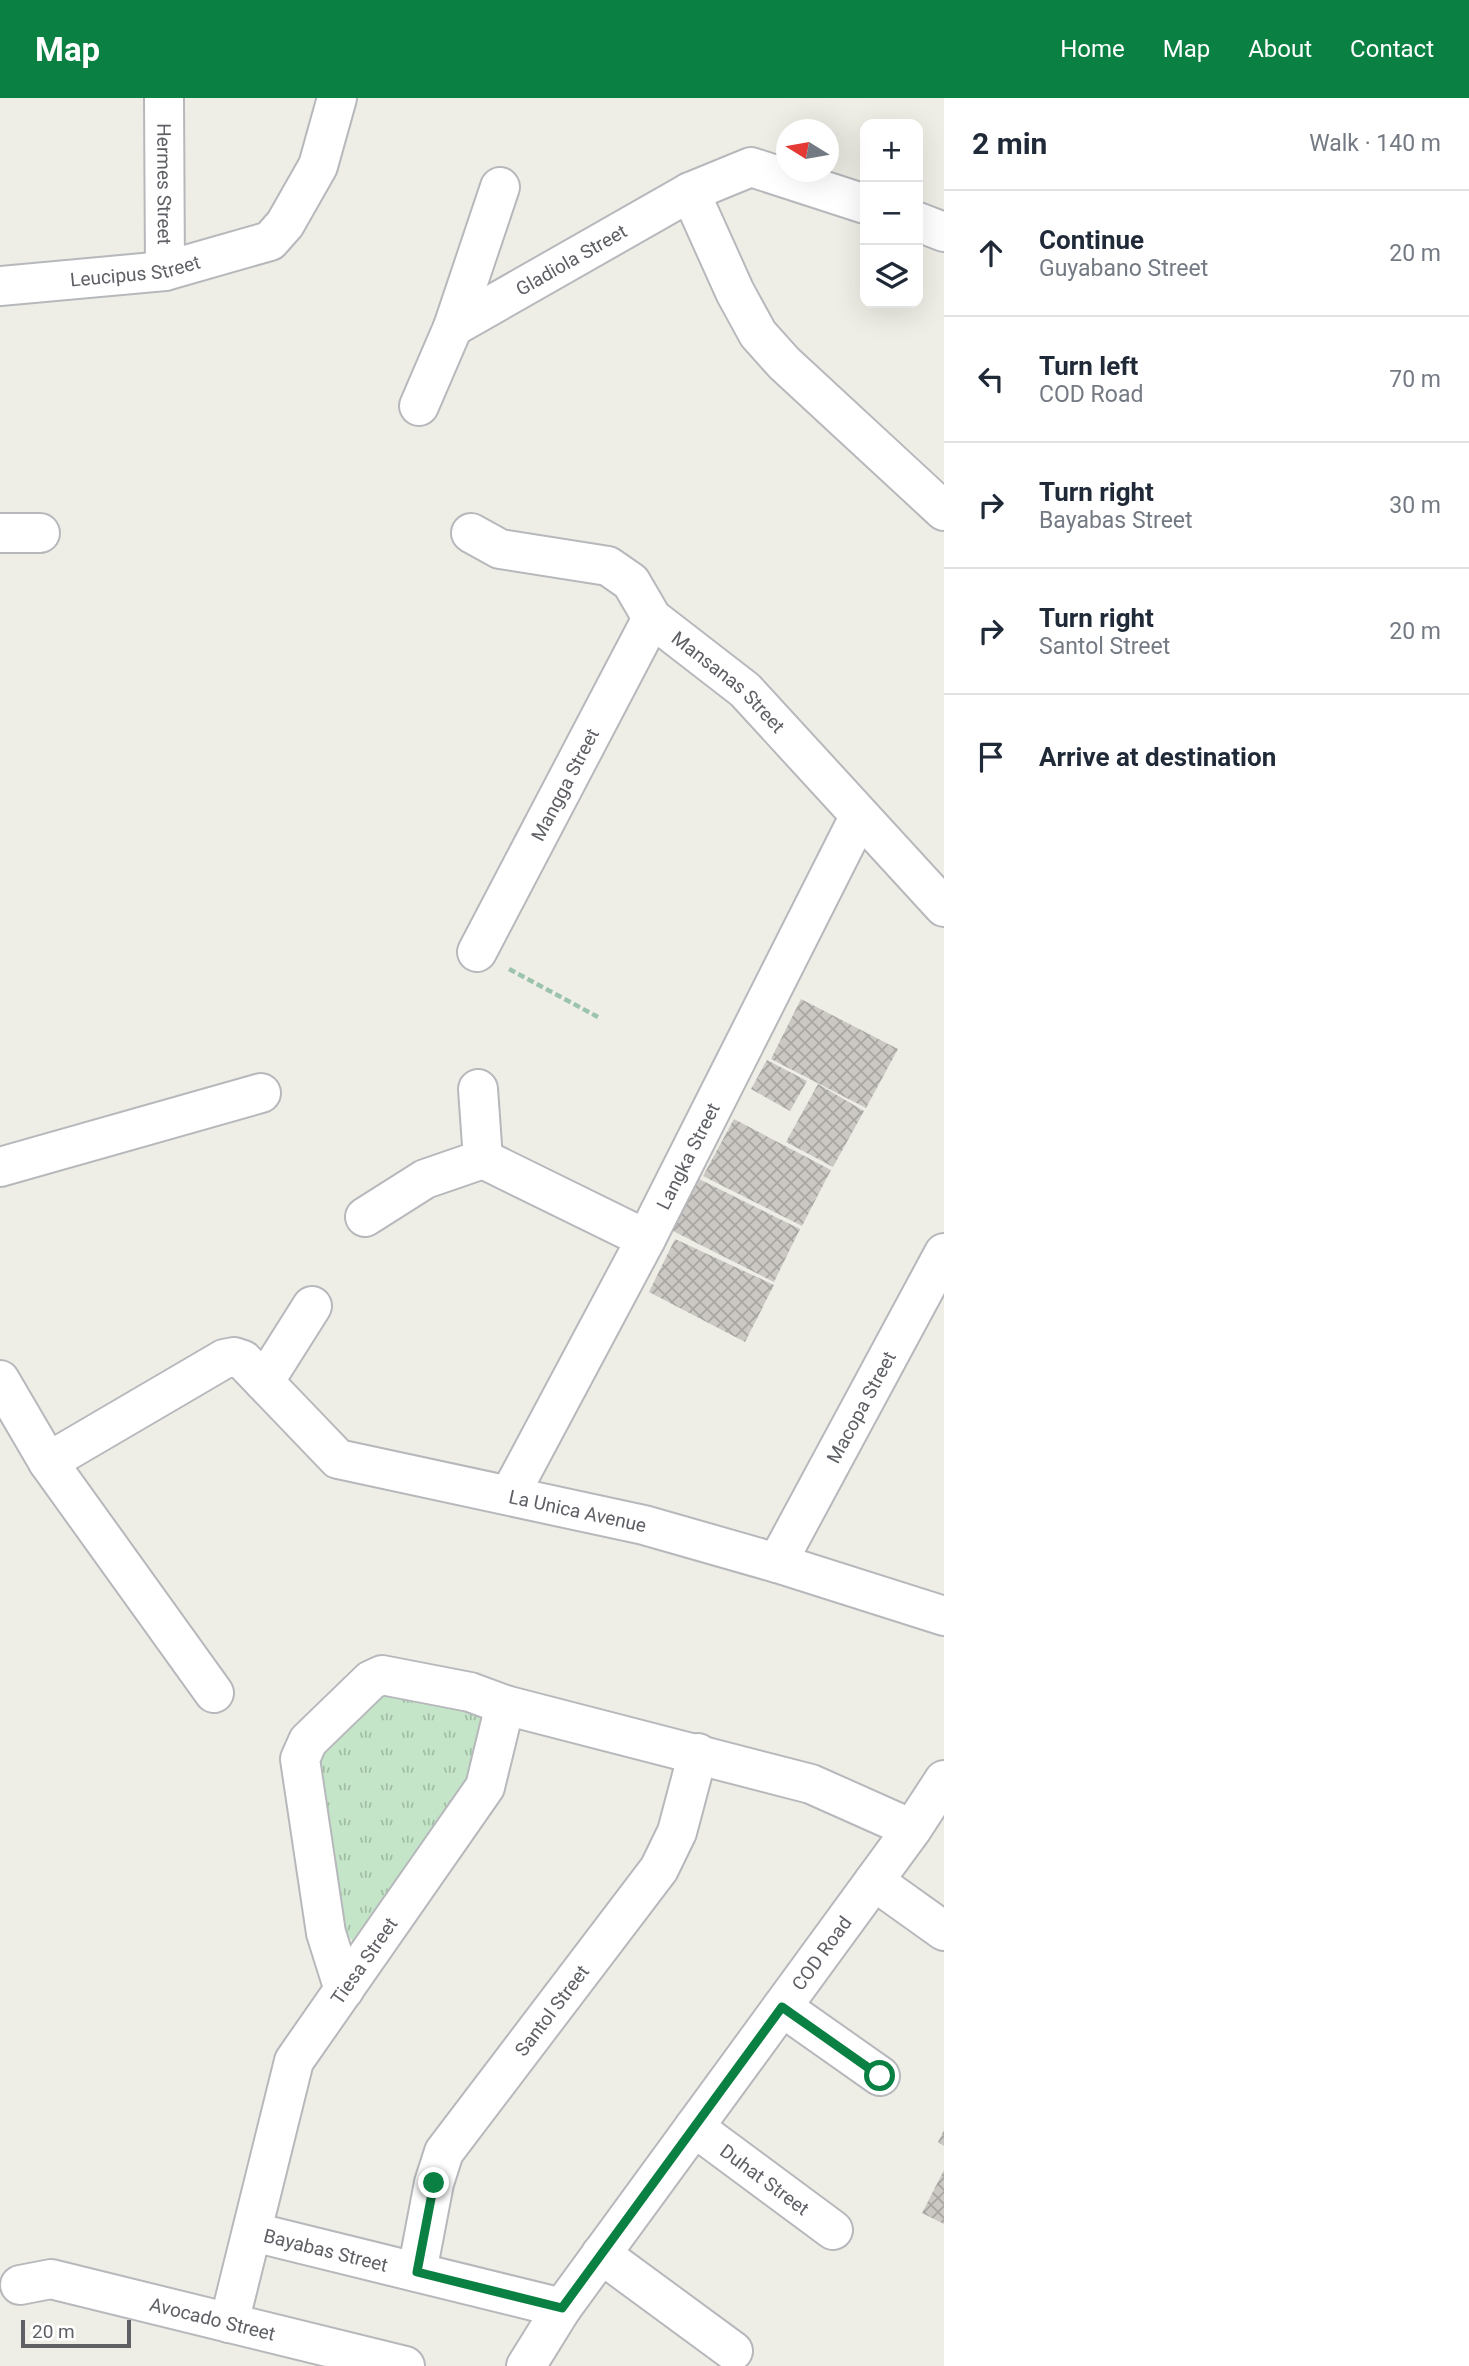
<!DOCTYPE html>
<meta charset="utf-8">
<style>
body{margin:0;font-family:Roboto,sans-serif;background:#f6f6f7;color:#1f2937}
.controls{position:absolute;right:21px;top:21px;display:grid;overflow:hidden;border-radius:14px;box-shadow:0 7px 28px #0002}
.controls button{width:63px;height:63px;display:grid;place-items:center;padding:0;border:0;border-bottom:2px solid #e0e1e3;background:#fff;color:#1f2937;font:35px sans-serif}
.compass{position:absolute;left:776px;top:21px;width:63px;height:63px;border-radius:50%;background:#fff;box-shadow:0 7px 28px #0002;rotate:281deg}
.scale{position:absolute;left:21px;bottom:18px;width:110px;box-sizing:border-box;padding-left:7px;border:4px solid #5e6066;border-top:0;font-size:19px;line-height:24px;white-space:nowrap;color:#5e6066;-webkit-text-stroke:5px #fff;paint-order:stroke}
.stop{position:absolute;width:21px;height:21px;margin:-16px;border:5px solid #0b8043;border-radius:50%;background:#fff}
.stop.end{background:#0b8043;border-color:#fff;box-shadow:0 2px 7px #0008}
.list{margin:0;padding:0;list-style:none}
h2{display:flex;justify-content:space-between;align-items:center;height:91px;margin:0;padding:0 28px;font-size:30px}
h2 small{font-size:23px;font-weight:400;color:#747a83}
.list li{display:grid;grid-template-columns:46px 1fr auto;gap:21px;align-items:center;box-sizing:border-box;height:126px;padding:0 28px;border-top:2px solid #e0e1e3}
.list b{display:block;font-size:26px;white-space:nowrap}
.list p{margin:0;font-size:23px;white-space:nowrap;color:#747a83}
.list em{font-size:23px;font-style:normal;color:#747a83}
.icon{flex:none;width:38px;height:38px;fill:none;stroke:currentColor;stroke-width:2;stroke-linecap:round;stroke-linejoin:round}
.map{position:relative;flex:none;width:944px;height:2268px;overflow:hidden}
header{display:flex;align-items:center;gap:42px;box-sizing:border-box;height:98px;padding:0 35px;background:#0b8043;color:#fff}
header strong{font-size:33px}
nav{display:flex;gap:38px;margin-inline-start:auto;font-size:24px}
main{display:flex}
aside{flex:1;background:#fff}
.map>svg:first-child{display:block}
</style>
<header>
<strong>Map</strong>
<nav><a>Home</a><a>Map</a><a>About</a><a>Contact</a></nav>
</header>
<main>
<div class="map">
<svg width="944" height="2268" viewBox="0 0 944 2268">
<defs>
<pattern id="park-tufts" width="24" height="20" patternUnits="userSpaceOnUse" patternTransform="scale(1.75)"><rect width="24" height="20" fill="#c4e5c7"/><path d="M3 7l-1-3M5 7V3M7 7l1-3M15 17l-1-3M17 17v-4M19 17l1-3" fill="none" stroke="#a2bda5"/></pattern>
<pattern id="building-cross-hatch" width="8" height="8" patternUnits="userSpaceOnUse" patternTransform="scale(1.75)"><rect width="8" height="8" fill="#cbc8c3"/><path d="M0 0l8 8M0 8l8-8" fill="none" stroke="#a8a6a2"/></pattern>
</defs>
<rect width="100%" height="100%" fill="#efeee6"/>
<!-- park -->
<path fill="url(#park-tufts)" d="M 385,1587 L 484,1614 L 466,1681 L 354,1845 L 341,1828 L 317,1654 Z"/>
<!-- building -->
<path fill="url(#building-cross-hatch)" d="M 801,901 L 898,951 L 866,1010 L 771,961 Z
M 767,962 L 807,983 L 790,1013 L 751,991 Z
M 818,986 L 864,1013 L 833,1069 L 786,1044 Z
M 734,1021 L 831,1072 L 802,1128 L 703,1078 Z
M 697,1080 L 800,1131 L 774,1184 L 671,1132 Z
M 675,1141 L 774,1187 L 745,1244 L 649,1194 Z
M 944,2032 L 944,2048 L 938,2044 Z
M 944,2072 L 944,2126 L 922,2115 Z"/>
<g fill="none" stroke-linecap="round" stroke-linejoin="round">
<!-- minor casing -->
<g stroke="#b6b8bc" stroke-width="42">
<g id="minor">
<path id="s1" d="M 164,0 L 165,173"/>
<path d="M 690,94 L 735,194 L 758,236 L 784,265 L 944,413"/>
<path d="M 918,124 L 944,134"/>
<path id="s2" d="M 0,188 L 165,173 L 270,143 L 285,126 L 318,68 L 337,0"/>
<path id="s3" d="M 453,229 L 690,94 L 751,69 L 865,106"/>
<path d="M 419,308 L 453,229 L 500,89"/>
<path d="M 0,435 L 40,435"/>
<path id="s4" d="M 471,435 L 500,451 L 608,468 L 631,484 L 652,520 L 745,592 L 944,809"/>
<path id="s5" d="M 477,854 L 652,520"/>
<path d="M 478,991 L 483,1061"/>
<path d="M 0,1069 L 261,995"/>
<path d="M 365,1119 L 425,1081 L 483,1061 L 646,1141"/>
<path d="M 0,1282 L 48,1364 L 214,1595"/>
<path d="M 264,1284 L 312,1208"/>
<path id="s6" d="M 48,1364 L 224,1261 L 234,1259 L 243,1262 L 338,1361 L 644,1427 L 777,1465 L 944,1518"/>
<path id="s7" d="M 510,1396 L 646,1141 L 859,719"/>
<path id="s8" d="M 777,1465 L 944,1155"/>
<path d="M 874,1783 L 944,1833"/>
<path d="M 344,1892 L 326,1835 L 300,1661 L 308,1643 L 371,1582 L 382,1577 L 470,1594 L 505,1607 L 811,1686 L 912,1731"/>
<path d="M 782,1909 L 880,1978"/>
<path id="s9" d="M 694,2029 L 833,2132"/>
<path id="s10" d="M 253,2134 L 562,2210"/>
<path d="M 601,2156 L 733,2253"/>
<path id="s11" d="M 417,2174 L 434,2085 L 444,2054 L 659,1771 L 677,1734 L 698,1655"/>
<path id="s12" d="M 20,2187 L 51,2181 L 405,2268"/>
<path id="s13" d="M 229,2225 L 294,1963 L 485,1689 L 505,1607"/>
<path id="s14" d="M 526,2268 L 562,2210 L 912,1731 L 944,1682"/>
</g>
</g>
<!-- path -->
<path stroke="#9cc4ac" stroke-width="4.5" stroke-dasharray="7 3.5" stroke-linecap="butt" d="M 509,871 L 598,919"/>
<!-- minor -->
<use href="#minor" stroke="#fff" stroke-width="38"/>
</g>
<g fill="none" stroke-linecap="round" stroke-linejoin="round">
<!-- route -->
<path stroke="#0b8043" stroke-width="9" d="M 434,2085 L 417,2174 L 562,2210 L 782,1909 L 880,1978"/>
</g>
<g text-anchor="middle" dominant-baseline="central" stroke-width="7" stroke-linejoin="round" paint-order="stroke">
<!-- street labels -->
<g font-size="19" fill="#5e6066" stroke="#fff">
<text stroke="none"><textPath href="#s1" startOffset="86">Hermes Street</textPath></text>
<text stroke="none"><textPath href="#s3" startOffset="136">Gladiola Street</textPath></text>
<text stroke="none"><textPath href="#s2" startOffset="136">Leucipus Street</textPath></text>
<text stroke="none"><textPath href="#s4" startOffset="312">Mansanas Street</textPath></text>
<text stroke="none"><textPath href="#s5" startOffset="189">Mangga Street</textPath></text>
<text stroke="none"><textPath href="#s7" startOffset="382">Langka Street</textPath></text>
<text stroke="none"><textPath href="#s8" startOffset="177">Macopa Street</textPath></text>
<text stroke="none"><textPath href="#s6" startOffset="606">La Unica Avenue</textPath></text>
<text stroke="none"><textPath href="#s14" startOffset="508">COD Road</textPath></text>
<text stroke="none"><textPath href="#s13" startOffset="392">Tiesa Street</textPath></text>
<text stroke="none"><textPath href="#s11" startOffset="301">Santol Street</textPath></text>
<text stroke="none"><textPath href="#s9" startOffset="88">Duhat Street</textPath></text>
<text stroke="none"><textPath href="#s10" startOffset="75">Bayabas Street</textPath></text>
<text stroke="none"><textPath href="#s12" startOffset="198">Avocado Street</textPath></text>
</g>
</g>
</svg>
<div class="controls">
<button>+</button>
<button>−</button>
<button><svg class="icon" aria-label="layers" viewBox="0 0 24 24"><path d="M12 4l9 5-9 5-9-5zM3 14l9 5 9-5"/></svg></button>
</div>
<svg class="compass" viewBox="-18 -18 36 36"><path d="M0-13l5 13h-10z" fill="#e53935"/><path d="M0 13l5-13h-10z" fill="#747a83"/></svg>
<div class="scale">20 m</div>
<div class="stop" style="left:880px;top:1978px"></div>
<div class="stop end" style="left:434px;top:2085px"></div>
</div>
<aside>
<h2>2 min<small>Walk · 140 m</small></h2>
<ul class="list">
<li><svg class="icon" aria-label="ahead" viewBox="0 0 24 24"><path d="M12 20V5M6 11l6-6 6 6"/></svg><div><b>Continue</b><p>Guyabano Street</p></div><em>20 m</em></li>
<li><svg class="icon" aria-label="left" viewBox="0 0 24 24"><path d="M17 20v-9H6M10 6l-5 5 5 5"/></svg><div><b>Turn left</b><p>COD Road</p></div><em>70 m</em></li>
<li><svg class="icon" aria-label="right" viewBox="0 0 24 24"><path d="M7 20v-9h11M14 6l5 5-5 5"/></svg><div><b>Turn right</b><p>Bayabas Street</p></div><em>30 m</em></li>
<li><svg class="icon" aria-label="right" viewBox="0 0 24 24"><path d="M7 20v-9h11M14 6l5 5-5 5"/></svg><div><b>Turn right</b><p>Santol Street</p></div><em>20 m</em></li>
<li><svg class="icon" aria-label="arrive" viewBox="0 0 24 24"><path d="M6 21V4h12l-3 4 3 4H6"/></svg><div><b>Arrive at destination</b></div></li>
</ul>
</aside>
</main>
